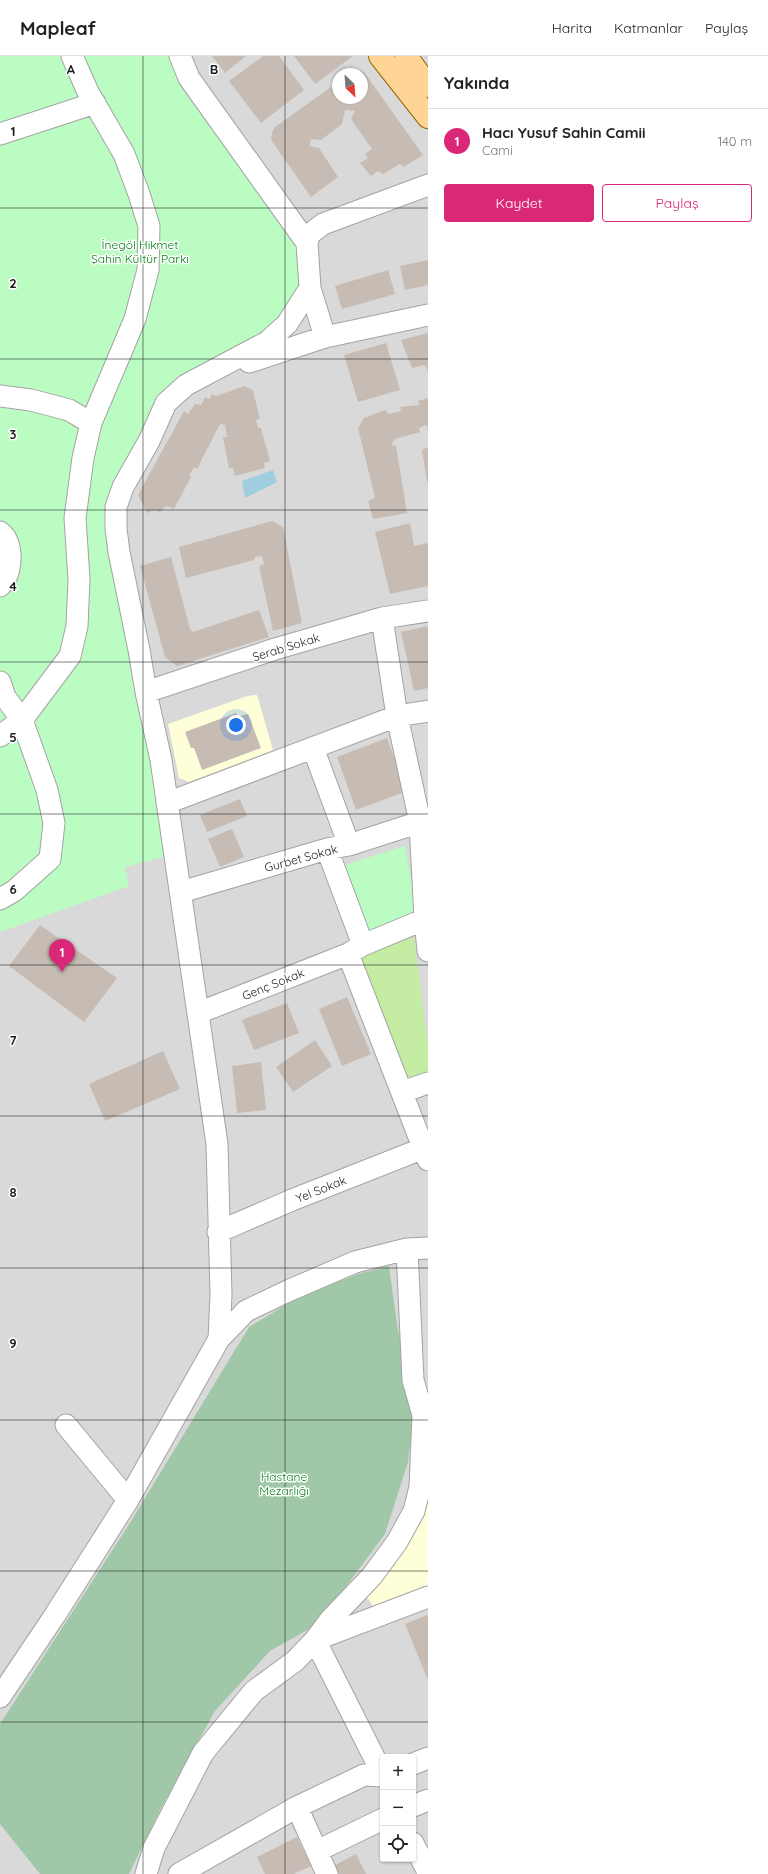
<!DOCTYPE html>
<html lang="tr">
<meta charset="utf-8">
<style>
body{margin:0;font-family:Quicksand,sans-serif;background:#f6f6f6;color:#222}
.controls{position:absolute;right:12px;bottom:12px;display:grid;overflow:hidden;border-radius:4px;box-shadow:0 1px 3px #0004}
.controls button{width:36px;height:36px;display:grid;place-items:center;padding:0;border:0;border-bottom:1px solid #e0e0e0;background:#fff;color:#222;font:20px sans-serif}
.compass{position:absolute;left:332px;top:12px;width:36px;height:36px;border-radius:50%;background:#fff;box-shadow:0 1px 3px #0004;rotate:155deg}
.you{position:absolute;left:236px;top:669px;width:14px;height:14px;margin:-10px;border:3px solid #fff;border-radius:50%;background:#1a73e8;box-shadow:0 0 0 6px #1a73e833}
.badge{display:grid;place-items:center;width:26px;height:26px;border-radius:50%;background:#db2777;color:#fff;font-size:13px;font-weight:700}
.pin{position:absolute;translate:-50% -33px;filter:drop-shadow(0 1px 2px #0008)}
.pin::after{content:'';position:absolute;top:21px;width:14px;height:12px;background:inherit;clip-path:polygon(0 0,100% 0,50% 100%)}
.list{margin:0;padding:0;list-style:none}
h2{display:flex;justify-content:space-between;align-items:center;height:52px;margin:0;padding:0 16px;font-size:17px}
h2 small{font-size:13px;font-weight:400;color:#767676}
.list li{display:grid;grid-template-columns:26px 1fr auto;gap:12px;align-items:center;box-sizing:border-box;height:64px;padding:0 16px;border-top:1px solid #e0e0e0}
.list b{display:block;font-size:15px;white-space:nowrap}
.list p{margin:0;font-size:13px;white-space:nowrap;color:#767676}
.list em{font-size:13px;font-style:normal;color:#767676}
.actions{display:flex;gap:8px;padding:12px 16px}
.actions a{flex:1;padding:9px 0;border:1px solid #db2777;border-radius:4px;text-align:center;font-size:14px;color:#db2777}
.actions .main{background:#db2777;color:#fff}
.icon{flex:none;width:22px;height:22px;fill:none;stroke:currentColor;stroke-width:2;stroke-linecap:round;stroke-linejoin:round}
.map{position:relative;flex:none;width:428px;height:1818px;overflow:hidden}
header{display:flex;align-items:center;gap:24px;box-sizing:border-box;height:56px;padding:0 20px;background:#fff;border-bottom:1px solid #e0e0e0}
header strong{font-size:19px}
nav{display:flex;gap:22px;margin-inline-start:auto;font-size:14px}
main{display:flex}
aside{flex:1;background:#fff}
.map>svg:first-child{display:block}
</style>
<header>
<strong>Mapleaf</strong>
<nav><a>Harita</a><a>Katmanlar</a><a>Paylaş</a></nav>
</header>
<main>
<div class="map">
<svg width="428" height="1818" viewBox="0 0 428 1818">
<rect width="100%" height="100%" fill="#eeeae1"/>
<!-- residential -->
<path fill="#dad9d9" fill-rule="evenodd" d="M 0,0 L 428,0 L 428,1818 L 0,1818 ZM 338,18 L 362,18 L 362,42 L 338,42 ZM 383,1701 L 413,1701 L 413,1803 L 383,1803 Z"/>
<!-- education -->
<path fill="#feffd9" d="M 257,639 L 273,694 L 189,726 L 179,722 L 168,668 L 247,640 Z
M 428,1429 L 428,1531 L 374,1551 L 365,1539 Z"/>
<!-- grass -->
<path fill="#c4eca3" d="M 414,881 L 428,991 L 428,1018 L 410,1023 L 406,1021 L 359,906 L 366,898 Z"/>
<!-- cemetery -->
<path fill="#a0c8a8" d="M 389,1210 L 397,1268 L 414,1356 L 408,1406 L 385,1478 L 318,1568 L 270,1595 L 215,1655 L 161,1752 L 129,1818 L 40,1818 L 0,1768 L 0,1668 L 128,1470 L 249,1271 L 301,1240 L 358,1218 Z"/>
<!-- park -->
<path fill="#bafcc1" d="M 0,0 L 180,0 L 307,187 L 300,251 L 186,329 L 116,451 L 175,798 L 125,811 L 129,830 L 0,876 Z
M 405,790 L 417,856 L 378,875 L 362,876 L 345,809 Z"/>
<!-- water -->
<path fill="#9ecedf" d="M 273,414 L 277,426 L 245,442 L 242,425 Z"/>
<!-- building -->
<path fill="#c6bcb4" d="M 212,0 L 246,0 L 225,17 Z
M 263,0 L 279,0 L 304,34 L 261,67 L 229,25 Z
M 294,0 L 353,0 L 315,28 Z
M 360,15 L 364,16 L 423,99 L 404,111 L 400,108 L 383,118 L 378,115 L 371,120 L 360,107 L 368,102 L 365,98 L 372,93 L 351,63 L 355,55 L 345,54 L 342,68 L 321,84 L 311,83 L 310,90 L 319,92 L 338,121 L 311,141 L 271,84 L 272,76 L 275,71 L 338,26 L 338,42 L 362,42 L 362,18 L 348,18 Z
M 428,204 L 428,229 L 405,234 L 400,210 Z
M 388,214 L 395,238 L 342,253 L 335,230 Z
M 428,277 L 428,316 L 425,309 L 412,312 L 401,284 Z
M 386,287 L 400,334 L 358,346 L 344,299 Z
M 244,330 L 253,334 L 260,363 L 256,364 L 258,372 L 261,372 L 270,405 L 264,407 L 265,412 L 235,420 L 233,412 L 229,412 L 223,381 L 227,381 L 225,369 L 220,368 L 197,413 L 194,411 L 189,420 L 191,421 L 174,453 L 166,450 L 160,456 L 154,454 L 147,457 L 138,439 L 184,355 L 188,358 L 195,348 L 201,349 L 205,341 L 209,343 L 212,338 L 216,340 Z
M 428,342 L 428,372 L 426,369 L 419,372 L 420,376 L 395,383 L 391,389 L 396,390 L 407,457 L 373,463 L 368,445 L 375,442 L 358,372 L 364,362 L 385,354 L 389,358 L 401,355 L 400,351 L 420,349 L 418,345 Z
M 428,391 L 428,426 L 427,426 L 422,394 Z
M 272,465 L 283,471 L 302,567 L 273,575 L 259,510 L 264,508 L 262,500 L 255,501 L 254,504 L 186,522 L 179,491 Z
M 410,467 L 414,490 L 428,487 L 428,530 L 390,538 L 375,476 Z
M 171,501 L 190,573 L 193,576 L 259,554 L 269,581 L 177,610 L 165,601 L 140,510 Z
M 428,570 L 428,632 L 414,635 L 401,576 Z
M 236,657 L 237,661 L 248,658 L 261,692 L 202,714 L 194,692 L 191,692 L 185,676 Z
M 387,682 L 407,735 L 356,754 L 337,701 Z
M 240,743 L 247,760 L 207,776 L 200,759 Z
M 232,773 L 244,801 L 220,811 L 208,783 Z
M 40,869 L 117,922 L 84,966 L 9,910 Z
M 347,941 L 371,998 L 342,1010 L 319,953 Z
M 287,947 L 299,977 L 254,994 L 242,964 Z
M 315,984 L 332,1010 L 293,1036 L 276,1011 Z
M 163,995 L 180,1033 L 105,1065 L 89,1028 Z
M 261,1006 L 266,1054 L 237,1057 L 232,1010 Z
M 427,1559 L 428,1561 L 428,1624 L 405,1568 Z
M 297,1781 L 311,1810 L 294,1818 L 265,1818 L 257,1801 Z
M 356,1798 L 366,1818 L 339,1818 L 335,1809 Z"/>
<g fill="none" stroke-linecap="round" stroke-linejoin="round">
<!-- minor casing -->
<g stroke="#a3a3a3" stroke-width="23">
<path id="minor" d="M 180,0 L 189,22 L 307,187
M 0,78 L 95,47
M 310,232 L 325,281
M 249,306 L 325,281 L 428,259
M 0,340 L 31,344 L 69,354 L 91,367
M 0,476 C 2,478 5,480 6,483 C 13,496 11,520 0,530
M 382,562 L 397,660 L 420,766 L 425,863 L 428,895
M 0,626 L 5,641 L 22,664 L 47,734 L 54,767 L 50,803 L 14,835 L 0,843
M 146,636 L 275,593 L 382,562 L 428,555
M 0,680 L 22,664 L 70,600 L 77,570 L 79,523 L 75,462 L 83,402 L 91,367 L 135,263 L 148,214 L 149,170 L 139,138 L 124,98 L 88,36 L 72,0
M 313,692 L 349,789
M 167,747 L 397,660 L 428,655
M 327,793 L 363,889
M 181,836 L 327,793 L 349,789 L 420,766
M 348,898 L 428,1104
M 198,957 L 348,898 L 363,889 L 428,862
M 402,1036 L 428,1027
M 218,1176 L 292,1144 L 424,1092
M 219,1283 L 221,1239 L 217,1088 L 161,704 L 146,636 L 139,594 L 119,496 L 116,473 L 116,451 L 123,431 L 149,385 L 166,347 L 186,329 L 267,286 L 287,268 L 310,232 L 307,187 L 310,178 L 323,168 L 428,129
M 66,1369 L 128,1444
M 0,1641 L 55,1559 L 128,1444 L 219,1283 L 246,1255 L 290,1234 L 355,1206 L 407,1193 L 428,1192
M 413,1708 L 428,1702
M 383,1719 L 315,1584 L 428,1541
M 413,1750 L 428,1744
M 297,1751 L 327,1818
M 413,1787 L 428,1816
M 317,1795 L 383,1763
M 146,1818 L 154,1792 L 203,1697 L 254,1635 L 295,1605 L 315,1584 L 330,1564 L 372,1520 L 397,1486 L 414,1455 L 420,1431 L 423,1359 L 413,1324 L 407,1193
M 179,1818 L 297,1751 L 364,1719 L 383,1720"/>
</g>
<!-- major casing -->
<g stroke="#946800" stroke-width="24">
<path id="major" d="M 380,0 L 428,61
M 406,0 L 428,30"/>
</g>
<!-- minor -->
<use href="#minor" stroke="#fff" stroke-width="21"/>
<!-- major -->
<use href="#major" stroke="#ffd595" stroke-width="22"/>
</g>
<!-- grid -->
<path fill="none" stroke="#1c1c1c" stroke-width="1" stroke-opacity="0.55" d="M 143,0 L 143,1818M 285,0 L 285,1818M 0,152 L 428,152M 0,303 L 428,303M 0,454 L 428,454M 0,606 L 428,606M 0,758 L 428,758M 0,909 L 428,909M 0,1060 L 428,1060M 0,1212 L 428,1212M 0,1364 L 428,1364M 0,1515 L 428,1515M 0,1666 L 428,1666"/>
<g text-anchor="middle" dominant-baseline="central" stroke-width="3" stroke-linejoin="round" paint-order="stroke">
<!-- park labels -->
<g font-size="12" fill="#057f14" stroke="#fff">
<text x="140" y="188">İnegöl Hikmet<tspan x="140" dy="14">Şahin Kültür Parkı</tspan></text>
<text x="284" y="1420">Hastane<tspan x="284" dy="14">Mezarlığı</tspan></text>
</g>
<!-- street labels -->
<g font-size="12" fill="#1c1c1c" stroke="#fff">
<text transform="translate(286 591) rotate(-17)">Serab Sokak</text>
<text transform="translate(301 802) rotate(-15)">Gurbet Sokak</text>
<text transform="translate(273 928) rotate(-22)">Genç Sokak</text>
<text transform="translate(321 1133) rotate(-22)">Yel Sokak</text>
</g>
</g>
<g font-size="13" text-anchor="middle" font-weight="bold" fill="#1c1c1c" stroke="#fff" stroke-width="3" stroke-linejoin="round" paint-order="stroke">
<text x="71" y="18">A</text>
<text x="214" y="18">B</text>
<text x="13" y="80">1</text>
<text x="13" y="232">2</text>
<text x="13" y="383">3</text>
<text x="13" y="535">4</text>
<text x="13" y="686">5</text>
<text x="13" y="838">6</text>
<text x="13" y="989">7</text>
<text x="13" y="1141">8</text>
<text x="13" y="1292">9</text>
</g>
</svg>
<div class="controls">
<button>+</button>
<button>−</button>
<button><svg class="icon" aria-label="locate" viewBox="0 0 24 24"><circle cx="12" cy="12" r="6"/><path d="M12 2v4M12 18v4M2 12h4M18 12h4"/></svg></button>
</div>
<svg class="compass" viewBox="-18 -18 36 36"><path d="M0-13l5 13h-10z" fill="#e53935"/><path d="M0 13l5-13h-10z" fill="#767676"/></svg>
<div class="you"></div>
<div class="pin badge" style="left:62px;top:916px">1</div>
</div>
<aside>
<h2>Yakında<small></small></h2>
<ul class="list">
<li><span class="badge">1</span><div><b>Hacı Yusuf Sahin Camii</b><p>Cami</p></div><em>140 m</em></li>
</ul>
<div class="actions"><a class="main">Kaydet</a><a>Paylaş</a></div>
</aside>
</main>
